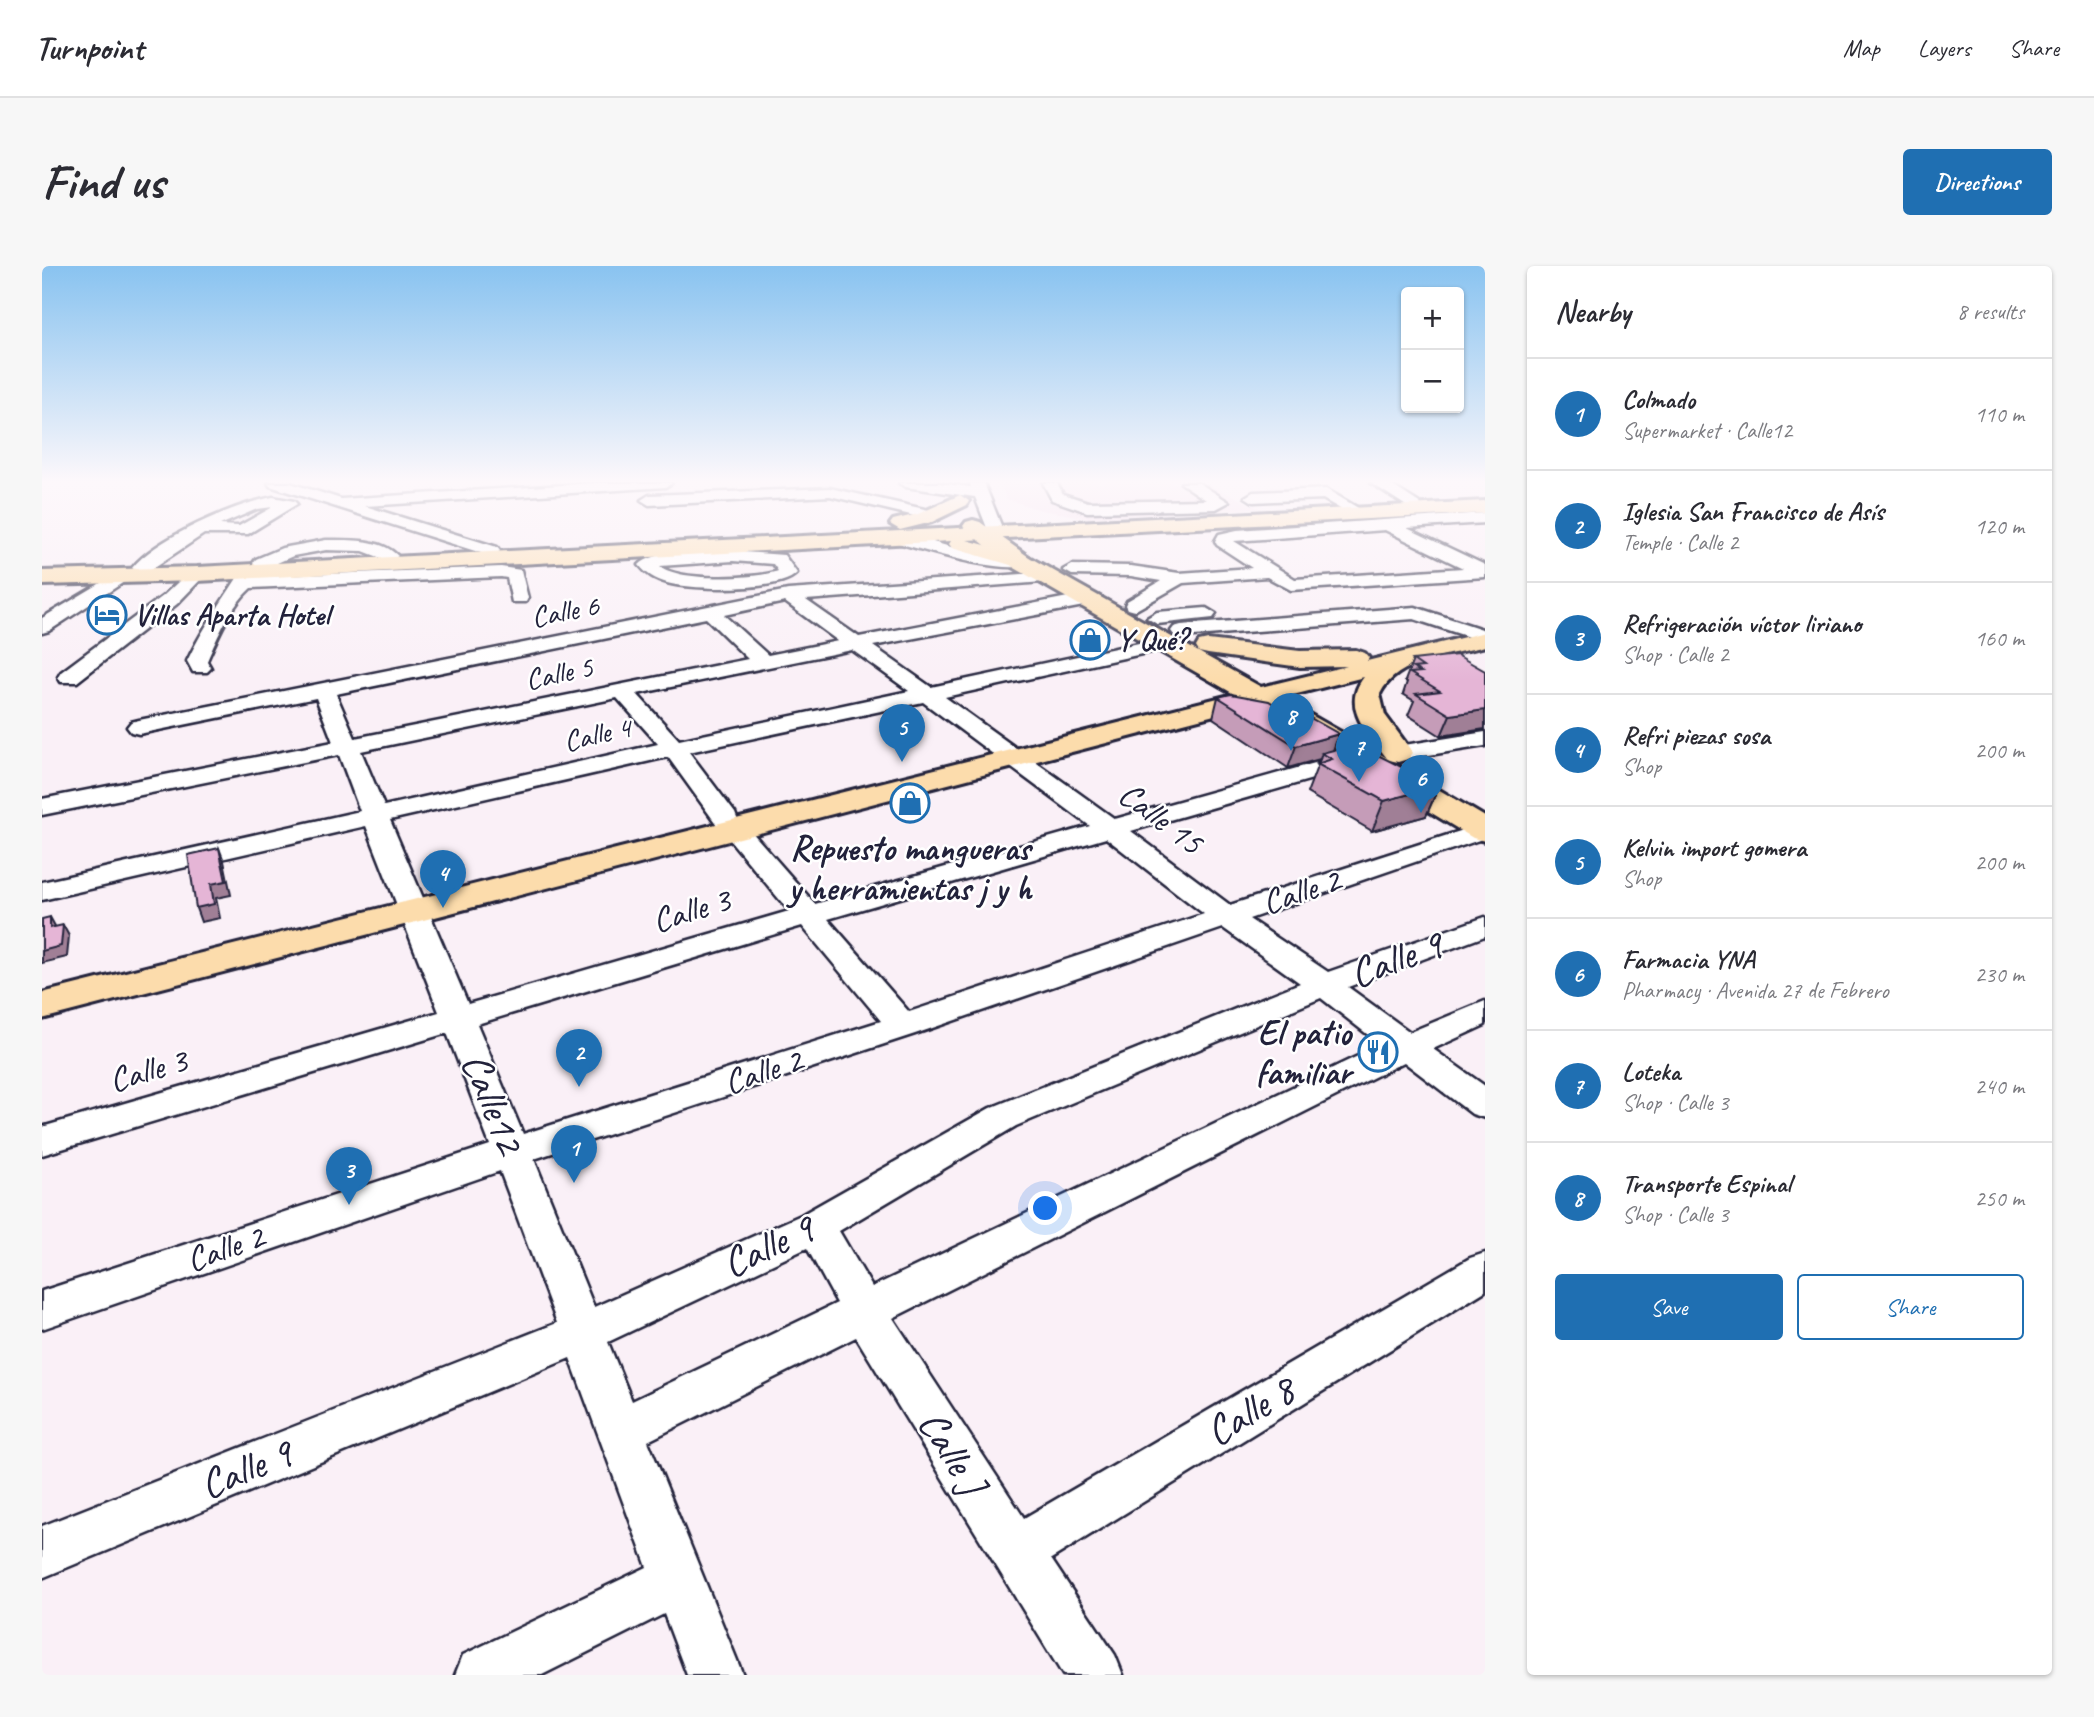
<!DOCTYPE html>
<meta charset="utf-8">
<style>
body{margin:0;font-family:Caveat,sans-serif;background:#f7f7f7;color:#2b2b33}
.controls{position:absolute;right:21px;top:21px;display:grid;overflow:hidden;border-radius:7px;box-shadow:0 2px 5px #0004}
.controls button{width:63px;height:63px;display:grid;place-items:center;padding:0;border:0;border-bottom:2px solid #e1e1e2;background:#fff;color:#2b2b33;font:35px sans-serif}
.you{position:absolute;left:1004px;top:943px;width:24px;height:24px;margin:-18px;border:5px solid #fff;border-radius:50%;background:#1a73e8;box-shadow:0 0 0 10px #1a73e833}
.badge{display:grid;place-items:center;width:46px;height:46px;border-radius:50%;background:#1f6fb2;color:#fff;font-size:23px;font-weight:700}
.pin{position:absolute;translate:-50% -58px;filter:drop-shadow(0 2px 4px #0008)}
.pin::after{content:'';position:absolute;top:37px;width:24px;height:21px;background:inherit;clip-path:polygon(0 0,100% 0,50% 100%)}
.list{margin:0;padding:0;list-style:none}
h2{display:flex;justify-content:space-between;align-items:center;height:91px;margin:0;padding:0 28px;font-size:30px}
h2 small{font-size:23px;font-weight:400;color:#7c7c81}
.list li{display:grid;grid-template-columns:46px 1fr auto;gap:21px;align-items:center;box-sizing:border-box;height:112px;padding:0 28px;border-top:2px solid #e1e1e2}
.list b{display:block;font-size:26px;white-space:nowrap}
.list p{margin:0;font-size:23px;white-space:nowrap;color:#7c7c81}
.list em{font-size:23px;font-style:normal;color:#7c7c81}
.actions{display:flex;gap:14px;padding:21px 28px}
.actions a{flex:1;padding:16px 0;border:2px solid #1f6fb2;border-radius:7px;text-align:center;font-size:24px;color:#1f6fb2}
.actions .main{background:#1f6fb2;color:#fff}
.map{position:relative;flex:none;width:1443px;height:1409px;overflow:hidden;border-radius:7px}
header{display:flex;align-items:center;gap:42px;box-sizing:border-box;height:98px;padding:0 35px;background:#fff;border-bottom:2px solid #e1e1e2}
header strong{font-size:33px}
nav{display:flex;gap:38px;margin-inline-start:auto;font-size:24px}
.intro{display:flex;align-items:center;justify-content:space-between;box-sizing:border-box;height:168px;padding:0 42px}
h1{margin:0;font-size:49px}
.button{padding:18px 32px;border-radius:7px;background:#1f6fb2;color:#fff;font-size:24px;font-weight:700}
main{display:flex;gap:42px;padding:0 42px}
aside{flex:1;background:#fff;border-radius:7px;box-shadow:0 2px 5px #0004}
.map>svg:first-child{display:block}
</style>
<header>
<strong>Turnpoint</strong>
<nav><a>Map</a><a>Layers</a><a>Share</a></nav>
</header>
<div class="intro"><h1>Find us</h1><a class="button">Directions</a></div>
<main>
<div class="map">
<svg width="1443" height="1409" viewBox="0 0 1443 1409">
<rect width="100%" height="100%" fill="#faf0f7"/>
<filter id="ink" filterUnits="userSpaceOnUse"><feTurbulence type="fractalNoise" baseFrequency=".0143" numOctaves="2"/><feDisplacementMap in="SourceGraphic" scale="14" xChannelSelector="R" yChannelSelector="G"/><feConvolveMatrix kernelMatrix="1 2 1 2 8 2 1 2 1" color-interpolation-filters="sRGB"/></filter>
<g filter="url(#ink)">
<!-- built -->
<path fill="#f4deed" d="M 958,217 L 1165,217 L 1216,242 L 1048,252 L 999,244 L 964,233 Z"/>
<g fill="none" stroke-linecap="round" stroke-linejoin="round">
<!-- minor casing -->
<g stroke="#22223b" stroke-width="5">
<path id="minor" d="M 226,217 L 248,217 L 299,233 L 552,217 L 630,217 L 623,221 L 323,240 L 455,281 L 458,285 L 449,290 L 228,220 Z
M 857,217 L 897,217 L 929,221 L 928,217 L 942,217 L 959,259 L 951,264 L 945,262 L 933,231 L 864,221 Z
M 1001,217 L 1015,217 L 1021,228 L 1046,236 L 1164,234 L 1139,217 L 1157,217 L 1187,236 L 1174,243 L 1045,246 L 1010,234 Z
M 1329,217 L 1346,217 L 1379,238 L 1376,241 L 1366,241 Z
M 788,222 L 896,246 L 898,249 L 890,254 L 788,230 L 607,239 L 599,234 L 607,229 Z
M 1284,223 L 1323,246 L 1321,249 L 1309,249 L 1281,233 L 1211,236 L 1203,231 L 1211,226 Z
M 231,231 L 252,235 L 255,238 L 206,268 L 162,268 L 105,306 L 99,307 L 90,302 C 114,272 193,238 231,231 ZM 231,241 L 197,260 L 178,259 L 215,243 Z
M 1443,247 L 1443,257 L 1365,262 L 1443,299 L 1443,311 L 1249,324 L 1225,311 L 1141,317 L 1092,345 L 1085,343 L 1083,339 L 1085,335 L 1119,315 L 1089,310 L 1030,309 L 1021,304 L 1030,299 L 1089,300 L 1137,307 L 1210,302 L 1175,279 L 1173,275 L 1177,268 L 1195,264 ZM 1343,264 L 1421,302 L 1253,313 L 1192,275 Z
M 862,268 L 927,286 L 979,291 L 988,296 C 973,313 878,283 856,277 L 854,273 L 856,269 Z
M 284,274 C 306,274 339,272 356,290 L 347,295 L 321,285 L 284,284 L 251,290 L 226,301 L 216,301 L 218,304 L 215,311 L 459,301 L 479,304 L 486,332 L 484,336 L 470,336 L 465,312 L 459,311 L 209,322 C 188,341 176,370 165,395 L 169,402 L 165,406 L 151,406 L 145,395 C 161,361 183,331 203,300 L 213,300 L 211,297 L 214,293 L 240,282 Z
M 691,274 L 697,275 L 701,286 L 742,289 L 755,307 C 739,326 649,324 625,317 C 613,313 605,309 597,299 C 610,284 663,286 684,285 L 685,275 ZM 691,295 L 731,298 L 736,305 C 713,313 637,316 618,300 Z
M 155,303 L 164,308 L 135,338 L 35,416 L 19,416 L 16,411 L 19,406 L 121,330 L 149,304 Z
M 79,305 L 85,306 L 88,310 L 85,314 L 7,365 L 0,367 L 0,352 Z
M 1008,306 L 1017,311 L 1014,315 L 764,334 L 817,371 L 1047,327 L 1056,333 L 1047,339 L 831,380 L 889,421 L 1125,371 L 1132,373 L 1135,377 L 1132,381 L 903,431 L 1073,553 L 1305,488 L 1314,486 L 1323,488 L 1326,493 L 1323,498 L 1089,565 L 1188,639 L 1443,557 L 1443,572 L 1207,653 L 1286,706 L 1443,651 L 1443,670 L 1306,721 L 1368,766 L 1443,735 L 1443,759 L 1391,783 L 1443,820 L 1443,852 L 1430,848 L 1362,796 L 851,1052 L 982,1252 L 1428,992 L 1443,987 L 1443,1025 L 1009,1293 L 1073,1389 L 1081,1409 L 1021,1409 L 814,1071 L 606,1175 L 701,1409 L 645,1409 L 622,1348 L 500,1409 L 413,1409 L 421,1389 L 605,1301 L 528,1092 L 0,1312 L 0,1260 L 515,1057 L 458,905 L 0,1063 L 0,1025 L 448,879 L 405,767 L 0,889 L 0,861 L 397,746 L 324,560 L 0,634 L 0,616 L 318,545 L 297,489 L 0,549 L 0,533 L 291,476 L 274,432 L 97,468 L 89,466 L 85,461 L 89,456 L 97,454 L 746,324 ZM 743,336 L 796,375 L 726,389 L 682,349 ZM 664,352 L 706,393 L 313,472 L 294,428 ZM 810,384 L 867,425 L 637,474 L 595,428 ZM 575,432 L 616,478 L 342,540 L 319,485 ZM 881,436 L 1048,560 L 773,638 L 701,556 L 696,555 L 693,547 L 647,486 ZM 626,491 L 675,559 L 680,560 L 683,568 L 747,645 L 426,738 L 348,554 ZM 1064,572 L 1162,648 L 867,746 L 786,653 ZM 760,660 L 839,755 L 481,868 L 435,758 ZM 1181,662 L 1258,717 L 948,842 L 759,949 L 552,1041 L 492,893 L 873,768 ZM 1279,732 L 1339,779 L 830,1021 L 797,965 L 974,860 ZM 765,982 L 795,1037 L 590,1135 L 566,1076 Z
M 1373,341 L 1440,363 L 1443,367 L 1440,371 L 1433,373 L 1372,353 L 1139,371 L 1132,369 L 1129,365 L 1132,361 L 1139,359 Z
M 1164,342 L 1174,348 L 1171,352 L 1115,358 L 1105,352 L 1115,346 Z
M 1443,466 L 1443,480 L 1356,494 L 1348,492 L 1344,487 L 1348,482 L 1356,480 Z"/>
</g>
<!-- major casing -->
<g stroke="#22223b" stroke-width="6">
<path id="major" d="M 931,254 L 938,256 L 987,291 L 1219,421 L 1305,400 L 1258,401 L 1166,388 L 1157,386 L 1154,381 L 1157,376 L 1166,374 L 1258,385 L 1314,384 L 1323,387 L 1327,392 L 1325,395 L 1443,366 L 1443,380 C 1409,389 1355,393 1338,428 L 1343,449 L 1371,487 L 1366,493 L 1356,496 L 1347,494 L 1443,551 L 1443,575 L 1431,572 L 1211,439 L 0,753 L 0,727 L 1192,428 L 971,301 L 924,264 L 921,260 L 924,256 ZM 1322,411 C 1298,441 1326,468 1345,492 L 1239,432 Z"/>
</g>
<!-- highway casing -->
<g stroke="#22223b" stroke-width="6">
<path id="highway" d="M 918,229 L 927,235 L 925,239 L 890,256 L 858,264 L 848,258 L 851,254 L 876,248 Z
M 1443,235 L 1443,247 L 925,274 L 987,291 L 990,296 L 987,301 L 979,302 L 910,282 L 907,278 L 909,275 L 155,315 L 0,319 L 0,305 L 155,301 Z"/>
</g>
<!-- minor -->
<use href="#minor" fill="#fff" fill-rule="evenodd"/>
<!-- major -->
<use href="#major" fill="#fcdcac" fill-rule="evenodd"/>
<!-- highway -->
<use href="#highway" fill="#fcdcac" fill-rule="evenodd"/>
</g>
<!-- wall -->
<path fill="#c59cb8" stroke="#22223b" stroke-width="2" d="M 1371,394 L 1443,405 L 1443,464 L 1399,470 L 1366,449 L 1372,435 L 1361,428 L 1365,416 L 1363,415 Z
M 1176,431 L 1291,484 L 1397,520 L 1384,550 L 1330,565 L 1265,527 L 1278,493 L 1246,502 L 1171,452 Z"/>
<!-- shaded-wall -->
<path fill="#a07f96" stroke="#22223b" stroke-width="2" d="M 1443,444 L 1443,463 L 1399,470 L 1408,449 Z
M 1297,468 L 1289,490 L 1280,487 L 1278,493 L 1246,502 L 1254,480 Z
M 1397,520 L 1384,550 L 1330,565 L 1342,535 Z
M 177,582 L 182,595 L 189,629 L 174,632 L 178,652 L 159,656 L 154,642 L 169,618 Z
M 8,651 L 14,662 L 8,662 Z
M 21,659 L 27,670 L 25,691 L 0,697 L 0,685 Z"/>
<!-- building -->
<path fill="#e5b5d6" stroke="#22223b" stroke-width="2" d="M 1415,389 L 1443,405 L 1443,444 L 1408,449 L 1374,428 L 1398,425 L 1368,407 L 1379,406 L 1371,402 L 1381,401 L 1371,394 Z
M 1189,428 L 1227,435 L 1244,446 L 1254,444 L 1297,468 L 1254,480 L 1176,431 Z
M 1314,478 L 1397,520 L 1342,535 L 1275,498 L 1290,493 L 1280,487 Z
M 177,582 L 184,615 L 169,618 L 172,638 L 154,642 L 146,589 Z
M 8,651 L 8,662 L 21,659 L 19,680 L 0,685 L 0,653 Z"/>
</g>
<!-- sky -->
<linearGradient id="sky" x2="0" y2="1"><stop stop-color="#89c3f0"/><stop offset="0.52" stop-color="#fdf8fb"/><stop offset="1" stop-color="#fdf8fb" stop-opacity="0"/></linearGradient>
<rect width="1443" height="414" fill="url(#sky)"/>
<!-- icons -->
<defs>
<g id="hotel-ring" transform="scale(2.0125)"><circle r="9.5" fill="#fff" stroke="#1f6fb2" stroke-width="1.5"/><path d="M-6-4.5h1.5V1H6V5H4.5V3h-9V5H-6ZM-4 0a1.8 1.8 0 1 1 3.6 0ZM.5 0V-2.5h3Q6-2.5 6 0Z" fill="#1f6fb2"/></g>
<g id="shop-ring" transform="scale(2.0125)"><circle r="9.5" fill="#fff" stroke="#1f6fb2" stroke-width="1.5"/><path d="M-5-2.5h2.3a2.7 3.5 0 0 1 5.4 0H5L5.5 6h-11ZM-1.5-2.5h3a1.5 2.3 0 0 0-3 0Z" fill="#1f6fb2"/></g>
<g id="restaurant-ring" transform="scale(2.0125)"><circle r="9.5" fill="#fff" stroke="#1f6fb2" stroke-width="1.5"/><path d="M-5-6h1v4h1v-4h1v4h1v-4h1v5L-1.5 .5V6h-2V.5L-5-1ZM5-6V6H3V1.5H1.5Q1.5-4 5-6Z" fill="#1f6fb2"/></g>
</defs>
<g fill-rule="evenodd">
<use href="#hotel-ring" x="65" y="349"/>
<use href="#shop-ring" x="1048" y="374"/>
<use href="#shop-ring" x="868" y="537"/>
<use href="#restaurant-ring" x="1336" y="786"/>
</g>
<g text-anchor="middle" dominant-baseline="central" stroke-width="5" stroke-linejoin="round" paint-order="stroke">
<!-- far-street labels -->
<g font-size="30" fill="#22223b" stroke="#fff">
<text transform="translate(523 345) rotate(-11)">Calle 6</text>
<text transform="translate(517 407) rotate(-12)">Calle 5</text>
<text transform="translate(555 468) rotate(-13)">Calle 4</text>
</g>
<!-- far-poi labels -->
<g font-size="30" font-weight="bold" fill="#22223b" stroke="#fff" text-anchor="start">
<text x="92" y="349">Villas Aparta Hotel</text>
<text x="1075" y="374">Y Qué?</text>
</g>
<!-- street labels -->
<g font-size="35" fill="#22223b" stroke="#fff">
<text transform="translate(1119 552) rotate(37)">Calle 15</text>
<text transform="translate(1259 625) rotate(-18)">Calle 2</text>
<text transform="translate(649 644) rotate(-17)">Calle 3</text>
<text transform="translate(106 804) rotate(-16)">Calle 3</text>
<text transform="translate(721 805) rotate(-18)">Calle 2</text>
<text transform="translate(183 982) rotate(-19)">Calle 2</text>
</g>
<!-- poi labels -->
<g font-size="35" font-weight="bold" fill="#22223b" stroke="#fff">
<text x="868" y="582">Repuesto mangueras<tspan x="868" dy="40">y herramientas j y h</tspan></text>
<text x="1309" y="766" text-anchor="end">El patio<tspan x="1309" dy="40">familiar</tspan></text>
</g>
<!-- near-street labels -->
<g font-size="42" fill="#22223b" stroke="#fff">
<text transform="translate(1354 693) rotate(-20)">Calle 9</text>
<text transform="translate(451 837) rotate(68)">Calle12</text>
<text transform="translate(726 980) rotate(-25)">Calle 9</text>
<text transform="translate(1208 1145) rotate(-31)">Calle 8</text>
<text transform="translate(910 1186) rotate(58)">Calle J</text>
<text transform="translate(204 1203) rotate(-22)">Calle 9</text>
</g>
</g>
</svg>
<div class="controls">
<button>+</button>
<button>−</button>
</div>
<div class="you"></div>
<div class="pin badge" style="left:532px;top:917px">1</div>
<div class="pin badge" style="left:537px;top:821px">2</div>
<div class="pin badge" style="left:307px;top:939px">3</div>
<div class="pin badge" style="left:401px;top:642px">4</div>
<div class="pin badge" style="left:860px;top:496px">5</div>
<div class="pin badge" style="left:1379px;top:547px">6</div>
<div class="pin badge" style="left:1317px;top:516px">7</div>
<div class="pin badge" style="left:1249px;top:485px">8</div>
</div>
<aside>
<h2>Nearby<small>8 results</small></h2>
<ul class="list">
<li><span class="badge">1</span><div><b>Colmado</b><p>Supermarket · Calle12</p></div><em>110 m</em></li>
<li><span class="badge">2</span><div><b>Iglesia San Francisco de Asís</b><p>Temple · Calle 2</p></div><em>120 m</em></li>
<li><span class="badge">3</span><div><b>Refrigeración víctor liriano</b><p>Shop · Calle 2</p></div><em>160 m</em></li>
<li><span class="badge">4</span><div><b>Refri piezas sosa</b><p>Shop</p></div><em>200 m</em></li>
<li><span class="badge">5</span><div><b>Kelvin import gomera</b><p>Shop</p></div><em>200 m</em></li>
<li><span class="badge">6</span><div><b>Farmacia YNA</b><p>Pharmacy · Avenida 27 de Febrero</p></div><em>230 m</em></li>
<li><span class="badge">7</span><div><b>Loteka</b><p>Shop · Calle 3</p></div><em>240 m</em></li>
<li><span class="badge">8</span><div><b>Transporte Espinal</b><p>Shop · Calle 3</p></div><em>250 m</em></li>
</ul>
<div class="actions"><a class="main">Save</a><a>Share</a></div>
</aside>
</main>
